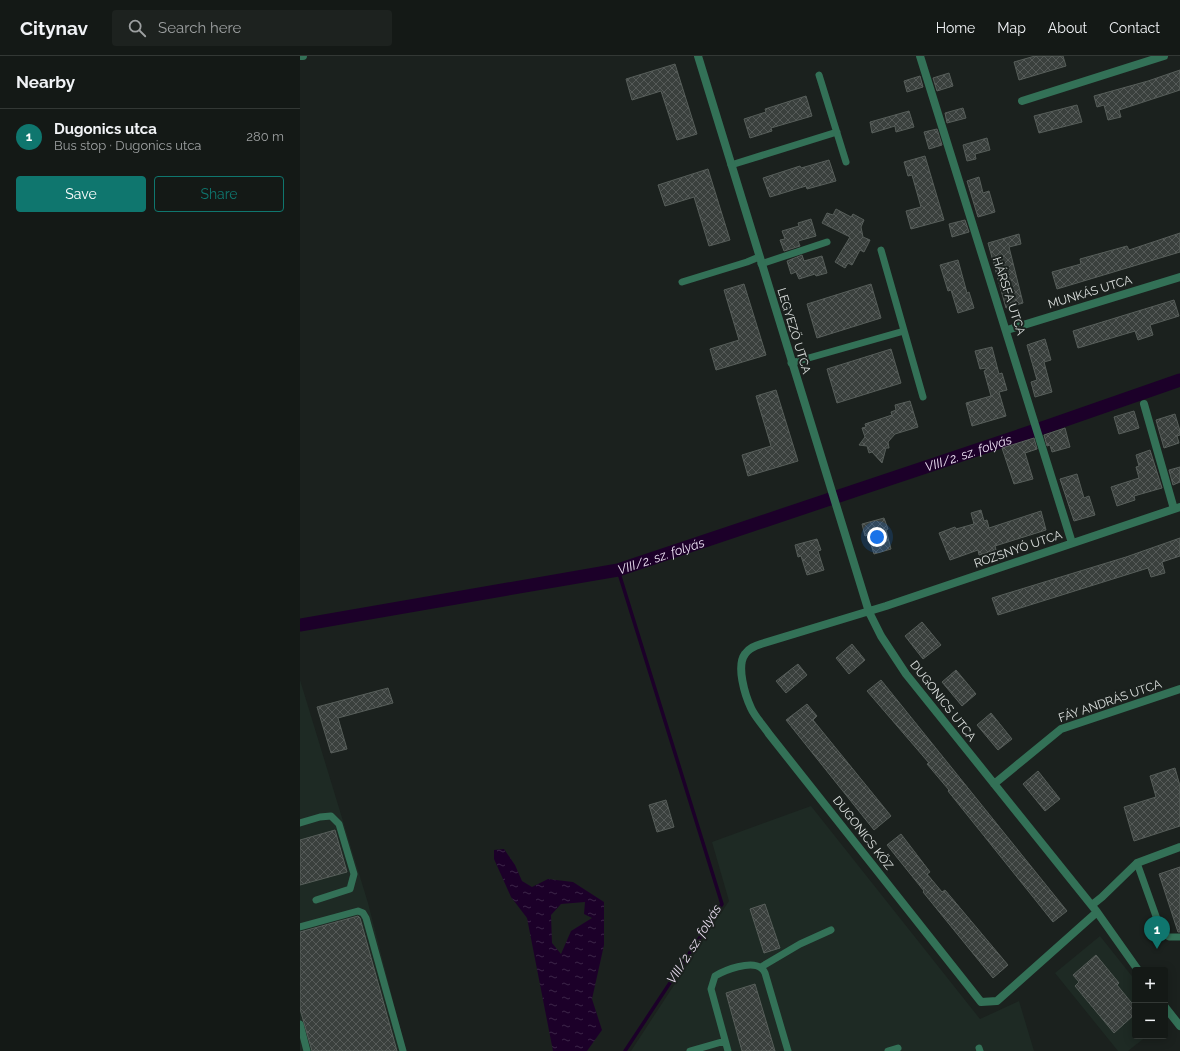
<!DOCTYPE html>
<meta charset="utf-8">
<style>
body{margin:0;font-family:Raleway,sans-serif;background:#1d221f;color:#f1f3f6}
.controls{position:absolute;right:12px;bottom:12px;display:grid;overflow:hidden;border-radius:4px;box-shadow:0 2px 10px #0003}
.controls button{width:36px;height:36px;display:grid;place-items:center;padding:0;border:0;border-bottom:1px solid #333835;background:#141916;color:#f1f3f6;font:20px sans-serif}
.you{position:absolute;left:577px;top:481px;width:14px;height:14px;margin:-10px;border:3px solid #fff;border-radius:50%;background:#1a73e8;box-shadow:0 0 0 6px #1a73e833}
.badge{display:grid;place-items:center;width:26px;height:26px;border-radius:50%;background:#0f766e;color:#fff;font-size:13px;font-weight:700}
.pin{position:absolute;translate:-50% -33px;filter:drop-shadow(0 1px 2px #0008)}
.pin::after{content:'';position:absolute;top:21px;width:14px;height:12px;background:inherit;clip-path:polygon(0 0,100% 0,50% 100%)}
.list{margin:0;padding:0;list-style:none}
h2{display:flex;justify-content:space-between;align-items:center;height:52px;margin:0;padding:0 16px;font-size:17px}
h2 small{font-size:13px;font-weight:400;color:#9da0a1}
.list li{display:grid;grid-template-columns:26px 1fr auto;gap:12px;align-items:center;box-sizing:border-box;height:56px;padding:0 16px;border-top:1px solid #333835}
.list b{display:block;font-size:15px;white-space:nowrap}
.list p{margin:0;font-size:13px;white-space:nowrap;color:#9da0a1}
.list em{font-size:13px;font-style:normal;color:#9da0a1}
.actions{display:flex;gap:8px;padding:12px 16px}
.actions a{flex:1;padding:9px 0;border:1px solid #0f766e;border-radius:4px;text-align:center;font-size:14px;color:#0f766e}
.actions .main{background:#0f766e;color:#fff}
.icon{flex:none;width:22px;height:22px;fill:none;stroke:currentColor;stroke-width:2;stroke-linecap:round;stroke-linejoin:round}
.map{position:relative;flex:none;width:880px;height:995px;overflow:hidden}
header{display:flex;align-items:center;gap:24px;box-sizing:border-box;height:56px;padding:0 20px;background:#141916;border-bottom:1px solid #333835}
header strong{font-size:19px}
nav{display:flex;gap:22px;margin-inline-start:auto;font-size:14px}
.search{width:280px;height:36px;background:#1d221f;display:flex;align-items:center;gap:10px;box-sizing:border-box;padding:0 14px;border-radius:4px;color:#9da0a1;font-size:15px}
main{display:flex}
aside{flex:1;background:#141916}
.map>svg:first-child{display:block}
</style>
<header>
<strong>Citynav</strong>
<div class="search"><svg class="icon" aria-label="search" viewBox="0 0 24 24"><circle cx="10" cy="10" r="6"/><path d="M15 15l6 6"/></svg>Search here</div>
<nav><a>Home</a><a>Map</a><a>About</a><a>Contact</a></nav>
</header>
<main>
<aside>
<h2>Nearby<small></small></h2>
<ul class="list">
<li><span class="badge">1</span><div><b>Dugonics utca</b><p>Bus stop · Dugonics utca</p></div><em>280 m</em></li>
</ul>
<div class="actions"><a class="main">Save</a><a>Share</a></div>
</aside>
<div class="map">
<svg width="880" height="995" viewBox="0 0 880 995">
<defs>
<pattern id="water-ripples" width="26" height="14" patternUnits="userSpaceOnUse"><rect width="26" height="14" fill="#1c0029"/><path d="M2 4q2-2 4 0t4 0M15 11q2-2 4 0t4 0" fill="none" stroke="#3c2548"/></pattern>
<pattern id="building-cross-hatch" width="8" height="8" patternUnits="userSpaceOnUse"><rect width="8" height="8" fill="#3a403d"/><path d="M0 0l8 8M0 8l8-8" fill="none" stroke="#565b59"/></pattern>
</defs>
<rect width="100%" height="100%" fill="#1b211e"/>
<!-- built -->
<path fill="#1e2a24" d="M 0,624 L 68,847 L 106,995 L 0,995 Z
M 511,750 L 680,963 L 719,945 L 734,995 L 331,995 L 429,845 L 412,786 Z
M 800,880 L 835,924 L 835,980 L 847,980 L 828,995 L 818,995 L 755,917 Z"/>
<!-- water -->
<path fill="url(#water-ripples)" fill-rule="evenodd" d="M 204,793 L 215,809 L 222,825 L 232,831 L 248,823 L 273,826 L 304,846 L 304,889 L 292,943 L 302,974 L 287,995 L 253,995 L 227,862 L 211,841 L 194,803 L 194,794 ZM 285,846 L 284,858 L 292,862 L 271,875 L 261,898 L 252,887 L 251,859 L 261,848 Z"/>
<g fill="none" stroke-linecap="round" stroke-linejoin="round">
<!-- stream -->
<path stroke="#1c0029" stroke-width="3.5" d="M 318,514 L 422,848 L 325,995"/>
<!-- canal -->
<path stroke="#1c0029" stroke-width="13" id="s1" d="M 0,569 L 318,514 L 748,370 L 880,324"/>
</g>
<!-- building -->
<path fill="url(#building-cross-hatch)" stroke="#575e5a" d="M 735,0 L 763,0 L 766,10 L 719,24 L 714,6 Z
M 375,8 L 397,78 L 377,84 L 361,35 L 332,44 L 326,23 Z
M 880,14 L 880,34 L 819,54 L 821,61 L 808,64 L 804,49 L 797,51 L 794,40 L 848,25 Z
M 649,17 L 653,30 L 637,35 L 633,22 Z
M 620,20 L 623,31 L 607,36 L 604,25 Z
M 506,40 L 512,60 L 471,72 L 472,75 L 450,82 L 444,63 L 466,56 L 465,53 Z
M 777,49 L 782,66 L 739,77 L 734,60 Z
M 663,52 L 666,62 L 647,67 L 645,57 Z
M 609,55 L 614,71 L 596,76 L 595,70 L 572,77 L 570,66 Z
M 637,73 L 642,89 L 629,93 L 624,76 Z
M 687,82 L 690,94 L 675,98 L 676,103 L 667,105 L 663,89 Z
M 625,100 L 644,164 L 611,173 L 606,155 L 621,151 L 612,119 L 608,120 L 604,106 Z
M 529,104 L 536,125 L 507,133 L 506,130 L 470,141 L 463,122 L 500,110 L 501,112 Z
M 408,113 L 430,184 L 409,190 L 394,141 L 365,150 L 358,129 Z
M 679,121 L 683,137 L 689,135 L 695,156 L 678,161 L 667,125 Z
M 536,153 L 551,161 L 553,158 L 564,164 L 561,171 L 563,181 L 570,184 L 564,196 L 560,194 L 552,209 L 548,207 L 545,212 L 535,206 L 550,181 L 522,167 L 527,157 L 533,159 Z
M 511,163 L 516,180 L 498,185 L 500,190 L 484,195 L 480,184 L 485,183 L 482,175 L 499,170 L 498,167 Z
M 665,164 L 669,176 L 652,181 L 649,168 Z
M 880,177 L 880,196 L 757,233 L 752,216 L 781,208 L 780,203 L 827,190 L 829,194 Z
M 719,178 L 721,188 L 709,191 L 723,247 L 706,252 L 688,187 Z
M 502,199 L 504,205 L 522,200 L 527,217 L 516,220 L 515,218 L 499,223 L 496,216 L 491,218 L 487,205 Z
M 658,204 L 667,237 L 669,236 L 674,252 L 658,257 L 651,234 L 648,235 L 640,209 Z
M 444,228 L 466,299 L 416,314 L 410,293 L 439,284 L 424,234 Z
M 571,228 L 581,262 L 517,282 L 507,248 Z
M 874,244 L 879,260 L 850,269 L 853,279 L 838,284 L 835,275 L 778,292 L 773,275 Z
M 745,283 L 751,304 L 744,306 L 752,336 L 735,341 L 731,326 L 737,324 L 727,289 Z
M 692,291 L 699,318 L 702,317 L 707,334 L 699,336 L 706,360 L 672,370 L 666,347 L 691,340 L 684,315 L 686,314 L 686,312 L 680,313 L 675,295 Z
M 591,293 L 601,327 L 537,347 L 527,313 Z
M 476,334 L 498,405 L 448,420 L 442,399 L 471,390 L 456,340 Z
M 610,345 L 618,371 L 595,378 L 588,386 L 589,392 L 586,392 L 582,407 L 572,396 L 569,397 L 567,390 L 559,389 L 565,381 L 562,372 L 566,371 L 565,368 L 592,359 L 591,356 L 596,354 L 595,349 Z
M 834,355 L 839,372 L 819,378 L 814,361 Z
M 875,358 L 880,375 L 880,379 L 877,380 L 879,387 L 864,392 L 856,364 Z
M 765,372 L 770,391 L 752,396 L 750,389 L 747,390 L 744,379 Z
M 734,382 L 737,393 L 725,397 L 733,423 L 714,428 L 702,392 Z
M 850,394 L 862,432 L 834,440 L 835,444 L 817,450 L 811,431 L 839,422 L 836,411 L 839,410 L 836,399 Z
M 880,411 L 880,426 L 873,429 L 869,414 Z
M 777,418 L 784,442 L 789,440 L 795,459 L 774,465 L 760,423 Z
M 681,454 L 684,465 L 687,464 L 689,472 L 741,455 L 746,474 L 695,490 L 696,494 L 679,499 L 678,494 L 650,504 L 639,477 L 655,471 L 656,473 L 674,468 L 671,457 Z
M 584,462 L 588,473 L 586,474 L 591,493 L 574,498 L 568,479 L 565,480 L 562,468 Z
M 880,482 L 880,500 L 862,506 L 865,517 L 851,521 L 848,512 L 698,559 L 692,542 L 826,501 Z
M 517,483 L 521,494 L 518,495 L 524,514 L 507,519 L 501,500 L 498,501 L 495,489 Z
M 622,566 L 641,589 L 623,603 L 605,580 Z
M 552,588 L 565,604 L 549,618 L 536,602 Z
M 498,608 L 507,619 L 486,637 L 476,625 Z
M 656,614 L 676,638 L 662,650 L 642,626 Z
M 581,624 L 767,855 L 753,866 L 648,735 L 649,734 L 627,708 L 629,707 L 567,635 Z
M 88,632 L 93,647 L 38,662 L 47,693 L 31,697 L 17,651 Z
M 507,648 L 517,660 L 513,664 L 591,760 L 574,774 L 486,664 Z
M 691,657 L 712,683 L 698,694 L 677,669 Z
M 875,712 L 880,730 L 880,770 L 834,785 L 824,751 L 856,741 L 850,720 Z
M 738,715 L 760,743 L 745,755 L 723,728 Z
M 366,744 L 374,771 L 357,776 L 349,749 Z
M 35,774 L 47,816 L 0,829 L 0,784 Z
M 601,778 L 630,816 L 627,818 L 642,836 L 645,834 L 708,909 L 693,922 L 623,836 L 624,835 L 587,789 Z
M 880,811 L 880,876 L 878,876 L 859,818 Z
M 465,848 L 480,892 L 464,897 L 450,853 Z
M 58,860 L 60,862 L 97,995 L 12,995 L 0,953 L 0,876 Z
M 796,899 L 819,927 L 817,929 L 835,951 L 835,958 L 814,977 L 775,930 L 779,926 L 773,919 Z
M 455,928 L 475,995 L 442,995 L 426,937 Z"/>
<g fill="none" stroke-linecap="round" stroke-linejoin="round">
<!-- lane -->
<path stroke="#337157" stroke-width="7" d="M 519,19 L 546,106
M 431,109 L 537,76
M 581,194 L 623,341
M 461,208 L 527,186
M 382,226 L 447,206 L 459,201
M 491,307 L 604,275
M 0,767 L 20,761 L 31,760 L 39,768 L 54,818 L 50,833 L 16,844
M 837,807 L 862,877 L 869,881 L 880,881
M 0,871 L 58,855 L 63,857 L 66,862 L 103,995
M 461,911 L 500,888 L 531,874
M 0,968 L 7,995
M 679,992 L 680,995
M 390,995 L 425,985
M 428,995 L 411,933 L 415,920 C 425,914 451,904 461,912 C 463,913 464,915 465,917 L 488,995
M 588,995 L 598,992"/>
<!-- street -->
<path stroke="#337157" stroke-width="8" d="M 0,0 L 3,0
M 398,0 L 569,556 L 581,580 L 606,618 L 797,856 L 838,914
M 620,0 L 772,487
M 722,45 L 864,0
M 707,274 L 880,221
M 844,348 L 874,453
M 694,728 L 761,673 L 880,633
M 792,849 L 802,841 L 837,807 L 880,791
M 797,856 L 697,945 L 681,946 L 469,678 C 463,669 455,661 451,652 C 445,639 436,610 445,598 C 449,592 455,590 461,588 L 586,550 L 880,451
M 865,951 L 880,970"/>
</g>
<g text-anchor="middle" dominant-baseline="central" stroke-width="4" stroke-linejoin="round" paint-order="stroke">
<!-- street labels -->
<g font-size="12" fill="#dce0de" stroke="#1b211e">
<text transform="translate(790 236) rotate(-17)">MUNKÁS UTCA</text>
<text transform="translate(709 240) rotate(72)">HÁRSFA UTCA</text>
<text transform="translate(494 275) rotate(73)">LEGYEZŐ UTCA</text>
<text transform="translate(718 493) rotate(-19)">ROZSNYÓ UTCA</text>
<text transform="translate(643 645) rotate(52)">DUGONICS UTCA</text>
<text transform="translate(810 645) rotate(-19)">FÁY ANDRÁS UTCA</text>
<text transform="translate(563 777) rotate(52)">DUGONICS KÖZ</text>
</g>
<!-- water labels -->
<g font-size="13" font-style="italic" fill="#ebdff2" stroke="#1b211e">
<text stroke="none"><textPath href="#s1" startOffset="692">VIII/2. sz. folyás</textPath></text>
<text stroke="none"><textPath href="#s1" startOffset="368">VIII/2. sz. folyás</textPath></text>
<text transform="translate(394 888) rotate(-58)">VIII/2. sz. folyás</text>
</g>
</g>
</svg>
<div class="controls">
<button>+</button>
<button>−</button>
</div>
<div class="you"></div>
<div class="pin badge" style="left:857px;top:893px">1</div>
</div>
</main>
